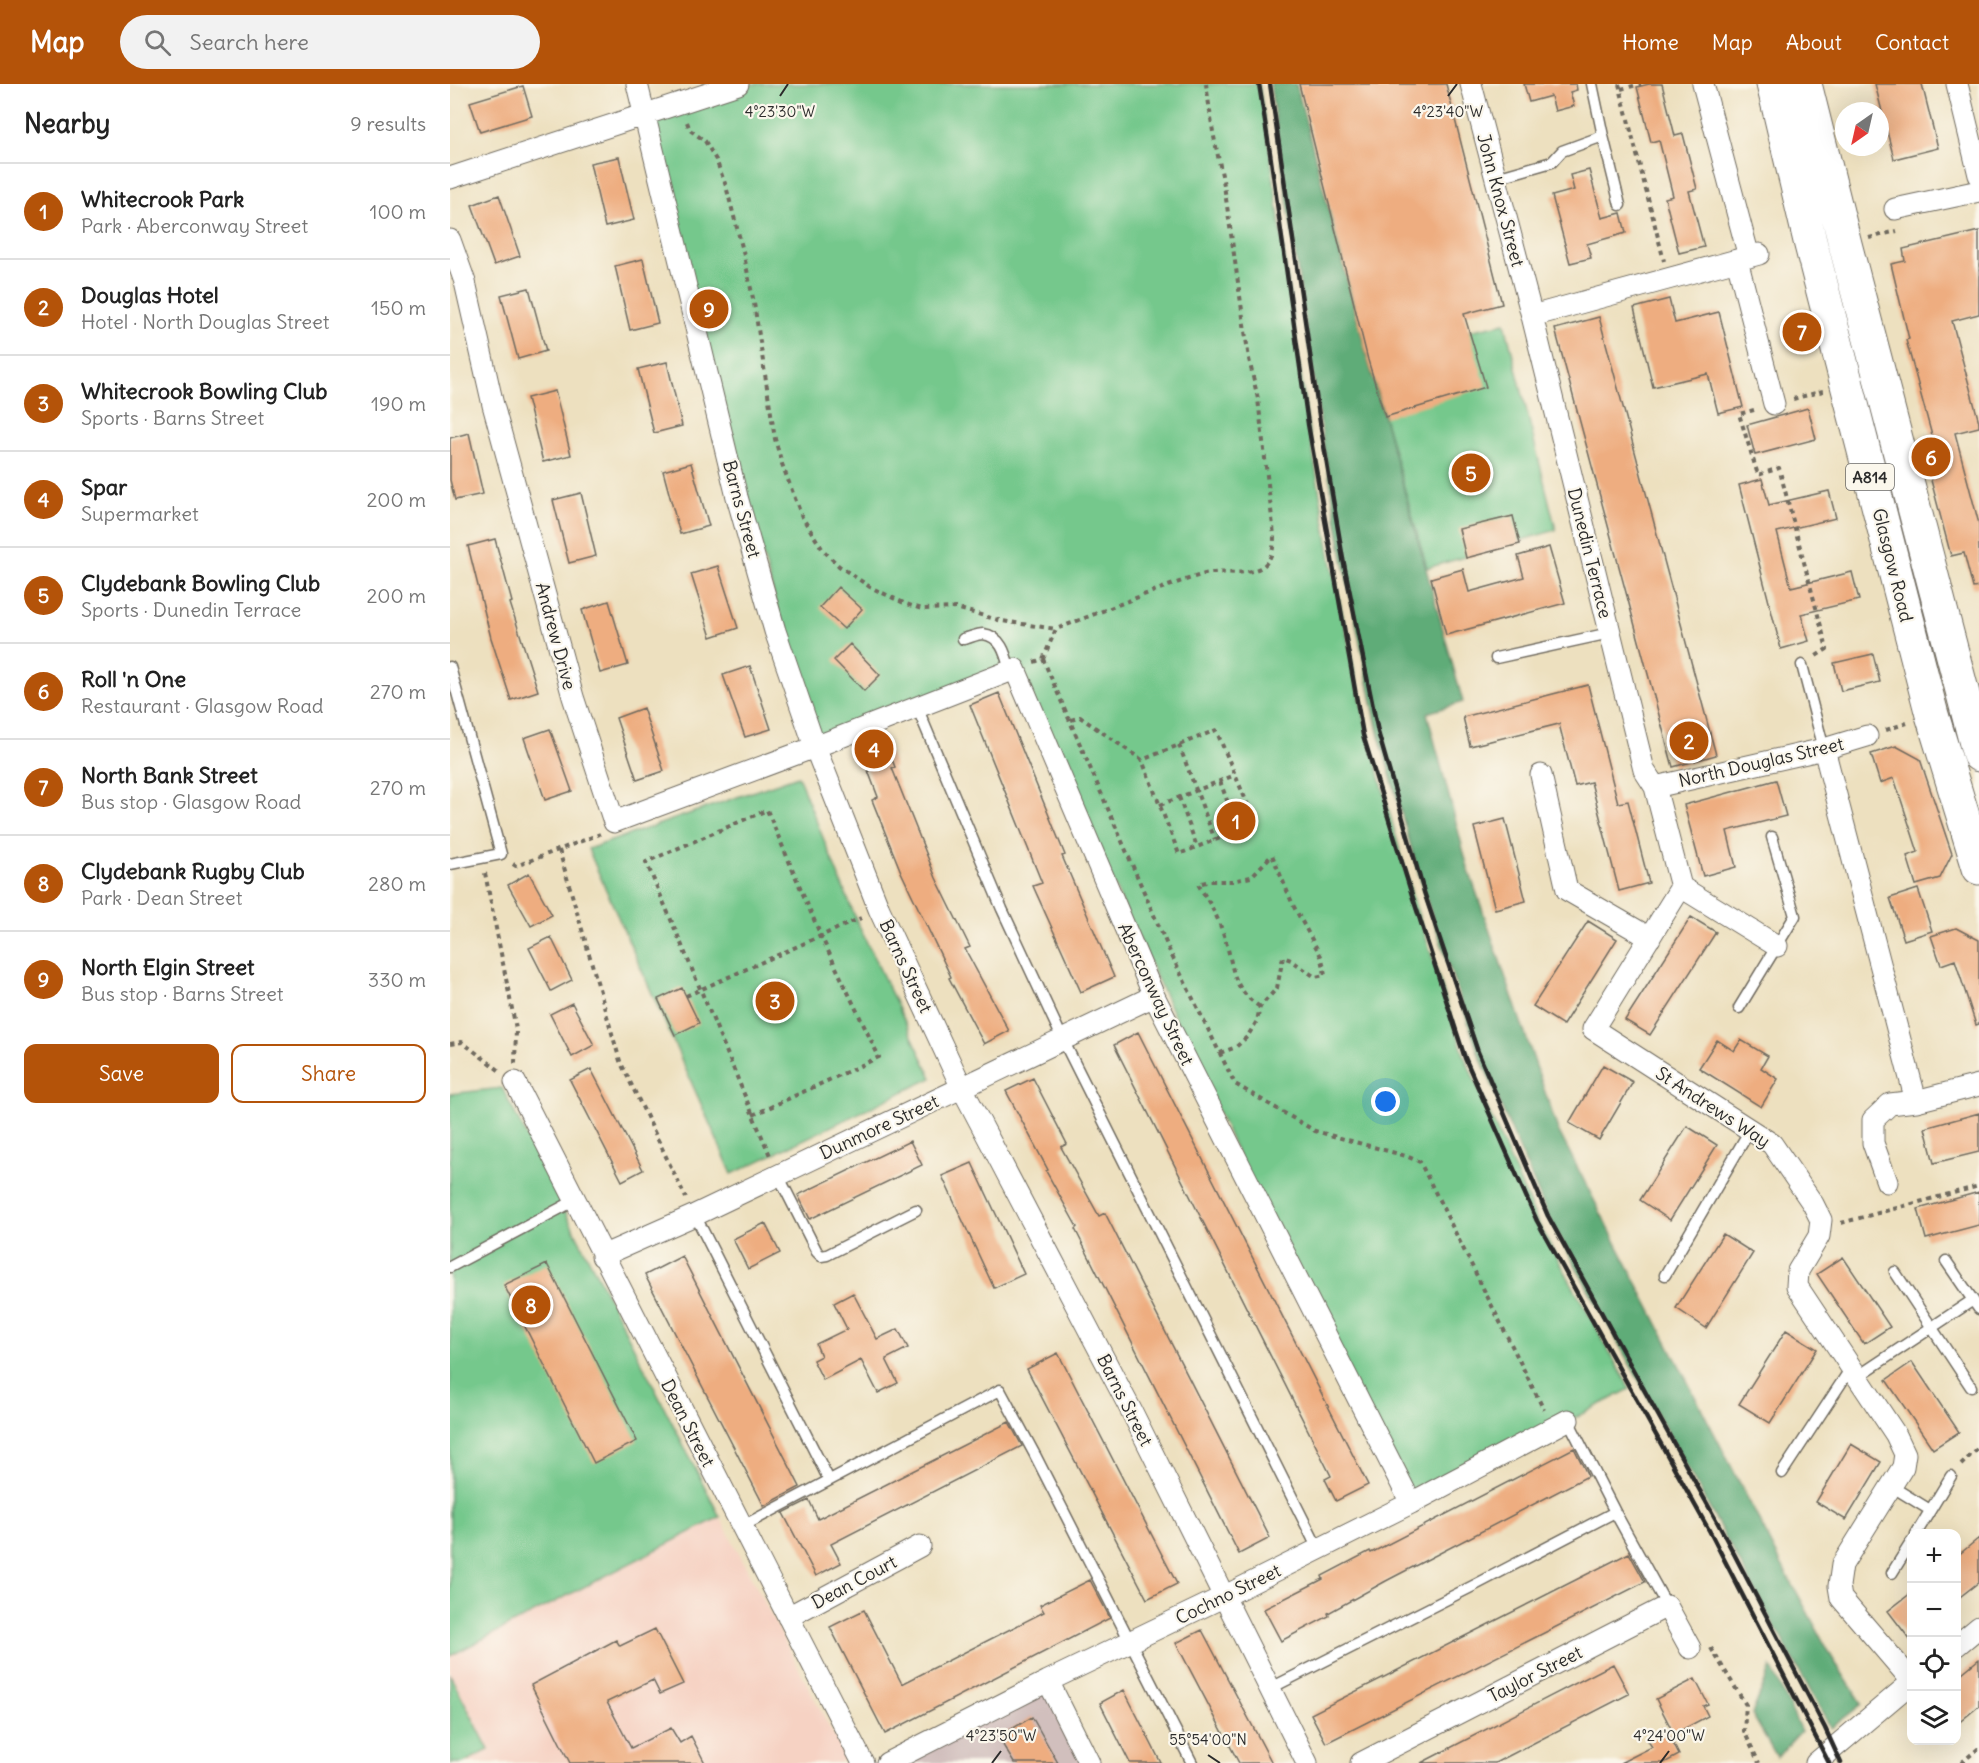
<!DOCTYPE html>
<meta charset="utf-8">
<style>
body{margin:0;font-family:Delius,sans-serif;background:#f2f2f2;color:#222}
.controls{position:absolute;right:18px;bottom:18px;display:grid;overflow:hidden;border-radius:12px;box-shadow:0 6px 24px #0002}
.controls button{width:54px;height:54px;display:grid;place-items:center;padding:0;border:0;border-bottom:2px solid #e0e0e0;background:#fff;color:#222;font:30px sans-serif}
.compass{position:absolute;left:1385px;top:18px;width:54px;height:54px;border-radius:50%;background:#fff;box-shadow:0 6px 24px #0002;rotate:214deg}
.you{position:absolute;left:936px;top:1018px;width:21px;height:21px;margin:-15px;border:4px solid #fff;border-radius:50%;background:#1a73e8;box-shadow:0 0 0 9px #1a73e833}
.badge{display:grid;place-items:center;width:39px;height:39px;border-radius:50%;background:#b45309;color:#fff;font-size:20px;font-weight:700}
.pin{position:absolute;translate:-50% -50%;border:3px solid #fff;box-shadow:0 2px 6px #0006}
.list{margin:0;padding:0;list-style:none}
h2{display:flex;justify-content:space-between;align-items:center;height:78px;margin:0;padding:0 24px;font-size:26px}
h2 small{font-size:20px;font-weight:400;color:#767676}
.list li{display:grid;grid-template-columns:39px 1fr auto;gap:18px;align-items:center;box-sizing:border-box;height:96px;padding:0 24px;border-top:2px solid #e0e0e0}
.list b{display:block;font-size:22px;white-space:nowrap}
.list p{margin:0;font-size:20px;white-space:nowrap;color:#767676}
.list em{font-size:20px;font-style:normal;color:#767676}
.actions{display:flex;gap:12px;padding:18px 24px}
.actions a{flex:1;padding:14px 0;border:2px solid #b45309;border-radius:12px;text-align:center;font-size:21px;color:#b45309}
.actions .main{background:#b45309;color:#fff}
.icon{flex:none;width:33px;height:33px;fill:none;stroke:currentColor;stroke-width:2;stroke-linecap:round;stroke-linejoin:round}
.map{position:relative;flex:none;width:1529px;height:1679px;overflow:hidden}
header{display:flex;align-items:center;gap:36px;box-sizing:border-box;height:84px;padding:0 30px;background:#b45309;color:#fff}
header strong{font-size:28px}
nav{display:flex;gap:33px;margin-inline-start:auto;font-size:21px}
.search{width:420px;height:54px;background:#f2f2f2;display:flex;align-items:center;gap:15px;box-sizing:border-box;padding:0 21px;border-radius:33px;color:#767676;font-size:22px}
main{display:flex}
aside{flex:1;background:#fff}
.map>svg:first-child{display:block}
</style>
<header>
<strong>Map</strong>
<div class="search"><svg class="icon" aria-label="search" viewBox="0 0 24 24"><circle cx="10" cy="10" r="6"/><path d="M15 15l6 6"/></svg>Search here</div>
<nav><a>Home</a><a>Map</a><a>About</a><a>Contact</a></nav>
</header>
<main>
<aside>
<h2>Nearby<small>9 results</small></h2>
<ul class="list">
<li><span class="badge">1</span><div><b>Whitecrook Park</b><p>Park · Aberconway Street</p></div><em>100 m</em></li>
<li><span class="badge">2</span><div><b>Douglas Hotel</b><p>Hotel · North Douglas Street</p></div><em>150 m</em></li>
<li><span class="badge">3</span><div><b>Whitecrook Bowling Club</b><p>Sports · Barns Street</p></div><em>190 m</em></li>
<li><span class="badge">4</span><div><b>Spar</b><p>Supermarket</p></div><em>200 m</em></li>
<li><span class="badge">5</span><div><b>Clydebank Bowling Club</b><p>Sports · Dunedin Terrace</p></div><em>200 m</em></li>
<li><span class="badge">6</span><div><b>Roll 'n One</b><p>Restaurant · Glasgow Road</p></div><em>270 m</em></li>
<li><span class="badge">7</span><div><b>North Bank Street</b><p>Bus stop · Glasgow Road</p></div><em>270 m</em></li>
<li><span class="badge">8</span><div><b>Clydebank Rugby Club</b><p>Park · Dean Street</p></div><em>280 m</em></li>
<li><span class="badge">9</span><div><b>North Elgin Street</b><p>Bus stop · Barns Street</p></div><em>330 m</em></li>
</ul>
<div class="actions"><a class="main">Save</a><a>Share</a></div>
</aside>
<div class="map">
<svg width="1529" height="1679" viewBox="0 0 1529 1679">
<rect width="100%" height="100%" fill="#fbf7ec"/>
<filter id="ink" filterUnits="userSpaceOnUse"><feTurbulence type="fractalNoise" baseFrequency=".0167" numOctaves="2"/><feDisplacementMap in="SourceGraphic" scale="12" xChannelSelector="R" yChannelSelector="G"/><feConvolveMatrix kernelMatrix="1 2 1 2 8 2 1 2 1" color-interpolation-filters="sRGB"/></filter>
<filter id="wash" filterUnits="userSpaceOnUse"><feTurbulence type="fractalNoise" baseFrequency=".008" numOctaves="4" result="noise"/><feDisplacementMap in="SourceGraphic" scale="24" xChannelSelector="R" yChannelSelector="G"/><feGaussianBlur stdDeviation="1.35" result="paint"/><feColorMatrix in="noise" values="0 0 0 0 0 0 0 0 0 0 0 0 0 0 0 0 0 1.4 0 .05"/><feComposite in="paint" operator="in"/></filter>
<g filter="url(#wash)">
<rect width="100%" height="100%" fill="#ede0bf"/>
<!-- built -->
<path fill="#f6d2c3" d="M 270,1433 L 396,1675 L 388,1679 L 14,1679 L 39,1666 L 0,1590 L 0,1572 Z"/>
<!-- industrial -->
<path fill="#d1bfbd" d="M 598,1597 L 639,1679 L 437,1679 Z"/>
<!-- green -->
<path fill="#74c88c" stroke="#507a5c" stroke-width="1.5" d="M 288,0 L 809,0 L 820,69 L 858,340 L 881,476 L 917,646 L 962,811 L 1015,974 L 1087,1137 L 1180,1305 L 961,1419 L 833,1169 L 565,585 L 365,663 L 194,31 Z
M 1055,239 L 1106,446 L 977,484 L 918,276 L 1019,247 Z
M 348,692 L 408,840 L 482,994 L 282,1090 L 138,765 Z
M 52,1004 L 270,1433 L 0,1572 L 0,1010 Z
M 0,1590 L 39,1666 L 13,1679 L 0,1679 Z"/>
<!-- forest -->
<path fill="#5fac78" stroke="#456c52" stroke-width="1.5" d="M 820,0 L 846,0 L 918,276 L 1013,618 L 977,629 L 1018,784 L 1108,1046 L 1332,1481 L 1383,1575 L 1412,1620 L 1381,1644 L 1098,1132 L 1028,968 L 974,808 L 928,648 L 893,475 L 870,338 Z
M 1321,1583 L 1351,1647 L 1327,1673 L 1302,1630 Z"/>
<g id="blocks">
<!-- building -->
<path fill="#eead80" d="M 849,0 L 996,0 L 1052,220 L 1014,230 L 1036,303 L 935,333 L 918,276 Z
M 1074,0 L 1126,0 L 1127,6 L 1120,8 L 1124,22 L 1105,27 L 1101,12 L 1079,18 Z
M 1199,0 L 1212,0 L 1225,52 L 1233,50 L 1247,105 L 1239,107 L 1254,163 L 1229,169 L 1215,114 L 1223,112 L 1209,56 L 1201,58 L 1187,3 Z
M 1425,0 L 1472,0 L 1488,64 L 1444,75 Z
M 73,2 L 82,32 L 30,48 L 20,18 Z
M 169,73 L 184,136 L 155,143 L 140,79 Z
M 1139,86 L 1152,134 L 1171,129 L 1176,149 L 1137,160 L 1141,174 L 1120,179 L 1102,112 L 1124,106 L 1120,91 Z
M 49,111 L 70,172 L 44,181 L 22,121 Z
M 1529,147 L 1529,230 L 1502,237 L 1529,338 L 1529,343 L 1505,349 L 1529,440 L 1529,503 L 1523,504 L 1514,469 L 1501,472 L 1472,362 L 1484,359 L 1456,256 L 1459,255 L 1441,180 L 1455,177 L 1453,165 Z
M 193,175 L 208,239 L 180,246 L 165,182 Z
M 79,204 L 96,267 L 68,275 L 51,211 Z
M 1219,215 L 1225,239 L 1269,228 L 1293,323 L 1268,329 L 1258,290 L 1203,303 L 1184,224 Z
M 1149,233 L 1266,671 L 1223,683 L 1105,245 Z
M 217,278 L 232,342 L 204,349 L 188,285 Z
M 105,307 L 121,371 L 93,378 L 77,314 Z
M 1358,324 L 1366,355 L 1305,371 L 1297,341 Z
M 19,349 L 33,410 L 5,416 L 0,396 L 0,354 Z
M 241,379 L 259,442 L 230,450 L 213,387 Z
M 1312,395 L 1319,421 L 1379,407 L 1386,434 L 1327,448 L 1341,503 L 1402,488 L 1409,516 L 1351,530 L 1359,557 L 1331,565 L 1289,401 Z
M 131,409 L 146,472 L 119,479 L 103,416 Z
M 1063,432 L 1070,460 L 1016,474 L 1009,445 Z
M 45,455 L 62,518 L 60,519 L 88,607 L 61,616 L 41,554 L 18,462 Z
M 1099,463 L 1115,519 L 996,551 L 981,494 L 1013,485 L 1019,508 L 1074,493 L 1068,472 Z
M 268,482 L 288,544 L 261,553 L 241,490 Z
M 388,503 L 412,525 L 394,545 L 370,523 Z
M 159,517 L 178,581 L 150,589 L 132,526 Z
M 400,560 L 430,591 L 414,607 L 384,576 Z
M 1423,570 L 1430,598 L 1391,607 L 1384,579 Z
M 300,582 L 321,645 L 295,653 L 273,591 Z
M 1138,601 L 1168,719 L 1178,717 L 1199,799 L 1169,807 L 1141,698 L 1125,702 L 1109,640 L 1020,662 L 1013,633 Z
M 549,609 L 615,771 L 612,772 L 664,893 L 631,908 L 583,802 L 592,799 L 520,621 Z
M 193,624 L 214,687 L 187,696 L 166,634 Z
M 100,645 L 122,707 L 95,716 L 74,654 Z
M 432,651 L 445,683 L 442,684 L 486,794 L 520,863 L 515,865 L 559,947 L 534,960 L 499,894 L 501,893 L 451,788 L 422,716 L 428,713 L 408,660 Z
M 1446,662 L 1470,675 L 1502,770 L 1490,794 L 1466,801 L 1457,772 L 1468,768 L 1444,694 L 1430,699 L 1421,670 Z
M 1326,696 L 1336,732 L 1277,747 L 1286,783 L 1253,792 L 1234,721 Z
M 1055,735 L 1076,817 L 1045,825 L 1024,743 Z
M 79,789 L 102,831 L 81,842 L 58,801 Z
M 1468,805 L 1482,847 L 1454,856 L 1440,814 Z
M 1241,833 L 1266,848 L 1200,951 L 1175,936 Z
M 1138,837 L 1167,855 L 1113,941 L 1083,922 Z
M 1506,844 L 1529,856 L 1529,940 L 1526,941 L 1505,876 L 1491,881 L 1481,852 Z
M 101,853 L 122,896 L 101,907 L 79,864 Z
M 232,904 L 249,939 L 225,951 L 208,915 Z
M 122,919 L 144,961 L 122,973 L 100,930 Z
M 688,948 L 918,1401 L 886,1417 L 875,1395 L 881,1392 L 664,961 Z
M 1267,956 L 1284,967 L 1291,956 L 1318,972 L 1311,984 L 1328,995 L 1311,1023 L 1249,984 Z
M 1153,981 L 1183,998 L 1149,1056 L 1119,1039 Z
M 141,985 L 193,1086 L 172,1097 L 120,996 Z
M 583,994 L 617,1060 L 611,1063 L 649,1132 L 655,1129 L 820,1454 L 789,1470 L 625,1145 L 627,1143 L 596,1087 L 598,1086 L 556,1007 Z
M 1529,1029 L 1529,1068 L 1484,1079 L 1475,1044 Z
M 1237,1042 L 1267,1061 L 1220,1136 L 1190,1116 Z
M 460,1057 L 472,1081 L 360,1135 L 348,1111 Z
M 522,1079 L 574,1190 L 544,1204 L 492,1092 Z
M 1529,1108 L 1529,1141 L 1476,1155 L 1468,1125 Z
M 315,1139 L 330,1169 L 298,1185 L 283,1155 Z
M 1273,1150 L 1303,1169 L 1256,1244 L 1226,1224 Z
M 232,1172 L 350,1403 L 314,1422 L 195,1191 Z
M 1393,1173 L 1440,1243 L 1414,1260 L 1367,1190 Z
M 97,1180 L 187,1357 L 144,1379 L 54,1201 Z
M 403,1209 L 427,1255 L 448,1245 L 458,1264 L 436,1275 L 448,1299 L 428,1309 L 411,1276 L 373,1296 L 363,1276 L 371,1272 L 366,1260 L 397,1245 L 384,1219 Z
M 1336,1246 L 1367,1265 L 1320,1339 L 1289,1320 Z
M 608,1269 L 727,1500 L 697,1515 L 577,1285 Z
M 1462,1278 L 1509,1348 L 1483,1365 L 1436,1296 Z
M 559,1338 L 572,1362 L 381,1460 L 391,1479 L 366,1492 L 333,1429 L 359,1416 L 368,1435 Z
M 1401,1360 L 1431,1378 L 1396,1436 L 1366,1418 Z
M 1124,1364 L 1138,1392 L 936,1497 L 878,1529 L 879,1532 L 831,1557 L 814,1525 L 873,1495 L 872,1492 L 920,1467 L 921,1469 Z
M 1529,1454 L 1529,1498 L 1506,1516 L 1506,1473 Z
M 1179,1469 L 1195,1498 L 876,1659 L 861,1630 Z
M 640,1496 L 660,1534 L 435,1650 L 380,1543 L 414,1526 L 452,1600 L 594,1528 L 590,1521 Z
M 1461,1509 L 1461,1557 L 1438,1527 Z
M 205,1545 L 233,1600 L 210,1610 L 203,1596 L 157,1618 L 181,1664 L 221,1644 L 230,1659 L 241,1652 L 255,1679 L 120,1679 L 81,1601 L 166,1556 L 170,1562 Z
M 752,1546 L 822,1679 L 789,1679 L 726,1559 Z
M 1529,1575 L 1529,1622 L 1506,1641 L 1506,1594 Z
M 1163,1580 L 1179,1610 L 1045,1679 L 971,1679 Z
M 1245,1595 L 1258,1620 L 1253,1622 L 1258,1632 L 1224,1650 L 1206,1615 Z
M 674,1606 L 711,1679 L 680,1679 L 650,1619 Z
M 582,1633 L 608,1679 L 564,1679 L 548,1653 Z
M 1217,1647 L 1229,1671 L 1214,1679 L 1170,1679 L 1202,1663 L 1198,1657 Z"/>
</g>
</g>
<g filter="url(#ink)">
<use href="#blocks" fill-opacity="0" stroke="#6f6a5f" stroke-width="1.5"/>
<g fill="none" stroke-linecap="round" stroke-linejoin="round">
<!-- lane casing -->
<g stroke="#6f6a5f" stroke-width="13">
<path id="lane" d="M 1153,52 L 1170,121
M 1046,94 L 1102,78 L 1112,67 L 1153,52 L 1142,0
M 513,555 C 519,554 527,550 533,550 C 552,552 556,572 560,587
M 1046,574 L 1160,549
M 1352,581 L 1374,665
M 0,583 L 51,770 L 0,780
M 467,623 L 552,825 L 613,956 L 868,1465
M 1289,924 L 1345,832 L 1322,753
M 328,1091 L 367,1168 L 371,1172 L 377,1171 L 466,1126
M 245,1131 L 379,1396
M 1496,1177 L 1529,1225
M 0,1183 L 124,1117
M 1445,1188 L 1521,1303
M 1215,1191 L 1300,1046
M 1407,1293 L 1523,1216
M 1118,1336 L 1165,1428
M 1332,1389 L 1401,1284
M 1441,1402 L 1480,1426
M 291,1443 L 550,1306 L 585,1371 L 742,1679
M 1466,1450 L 1501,1392
M 1442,1489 L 1462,1457
M 819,1605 L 1023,1502 L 1165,1428 L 1217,1522"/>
</g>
<!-- street casing -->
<g stroke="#6f6a5f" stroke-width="23">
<path id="street" d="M 187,0 L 287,413 L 325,547 L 365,663 L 429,825 L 512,1004 L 682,1328 L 857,1679
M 1021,0 L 1082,232 L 1194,686 L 1205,703 L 1231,803 L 1143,945 L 1322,1060 L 1363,1120 L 1371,1136 L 1369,1152 L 1348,1187 L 1347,1202 L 1446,1351 L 1455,1370 L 1453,1383 L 1392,1481 L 1389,1502 L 1391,1514 L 1462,1597
M 1253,0 L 1299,173
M 1507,0 L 1529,91
M 0,94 L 288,0
M 1445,125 L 1529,107
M 0,156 L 15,198 L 43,321 L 123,613 L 164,738 L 365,663 L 565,585 L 704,912 L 961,1419
M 1287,176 L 1324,320
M 1082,232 L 1309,170
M 1374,665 L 1466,1017
M 1091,691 L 1117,806 L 1200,854
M 1205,703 L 1374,665 L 1417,652
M 1231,803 L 1327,862
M 65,998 L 413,1679
M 1437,1098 L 1423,1059 L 1423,1036 L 1440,1020 L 1466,1017 L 1529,1001
M 152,1172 L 245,1131 L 704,912
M 338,1533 L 470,1462
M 1506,1562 L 1529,1543
M 598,1597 L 639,1679
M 437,1679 L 598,1597 L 773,1513 L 961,1419 L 1118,1336
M 911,1679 L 1217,1522 L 1240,1564
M 1366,1679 L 1462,1598"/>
</g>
<!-- primary casing -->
<g stroke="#6f6a5f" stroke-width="35">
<path id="primary" d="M 1323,0 L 1360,157 L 1482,631 L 1529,784
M 1355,0 L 1395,160 L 1529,671"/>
</g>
<!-- path -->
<path stroke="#6f6a5f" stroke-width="4" stroke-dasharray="4.5 4.5" stroke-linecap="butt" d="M 1169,0 L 1214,177
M 1171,5 L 1191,0
M 237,38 L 240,46 L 255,57 L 266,76 L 276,102 L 293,167 L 304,219 L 325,355 L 332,380 L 352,433 L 373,466 L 389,482 L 420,503 L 456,520 L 472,525 L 506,524 L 552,537 L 606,545
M 1419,154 L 1447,147
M 1343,315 L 1373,307
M 1304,326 L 1289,330 L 1308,391 L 1329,384 L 1377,565 L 1363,574
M 593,575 L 606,545 C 654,527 702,506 751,491 C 770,485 792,493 810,484 C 822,478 824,463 824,451 L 808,315 L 799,275 L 774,101 L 763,48 L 756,0
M 584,578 L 593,575 L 720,868 L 785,1000 L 865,1047 L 956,1072 L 970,1078 L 1094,1326
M 621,636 L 630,633 L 692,676 L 766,646 L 806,740 L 729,770 L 692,676
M 1436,646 L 1457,639
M 729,661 L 765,756
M 770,697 L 788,747
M 729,713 L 747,763
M 710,721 L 785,691
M 109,766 L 170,977 L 236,1114
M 63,780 L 66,782 L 150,750
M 35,789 L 66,945 L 65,980
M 236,912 L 411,834
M 0,960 L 12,958 L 50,987
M 770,969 L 786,963 L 797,953 L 807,937 L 810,923 L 827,904 L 833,873 L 841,876 L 865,893 L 875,891 L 872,874 L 843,821 L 822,771 L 801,793 L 782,797 L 760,797 L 748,800 C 757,815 766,829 772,846 C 785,878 777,901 810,923
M 303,1031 L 429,973 L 371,852 L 317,726 L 196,778 C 239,876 279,975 321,1074
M 1391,1139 L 1529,1102
M 1511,1381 L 1529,1363
M 1261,1564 L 1296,1621 L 1294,1647 L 1309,1679
M 1511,1679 L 1529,1664"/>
<!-- lane -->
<use href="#lane" stroke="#fff" stroke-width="10"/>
<!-- street -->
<use href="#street" stroke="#fff" stroke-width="21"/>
<!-- primary -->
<use href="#primary" stroke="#fff" stroke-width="33"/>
<!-- rail -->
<path stroke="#2b2b2b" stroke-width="4.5" d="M 809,0 L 820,69 L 858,340 L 913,651 L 962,811 L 1015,974 L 1087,1137 L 1260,1448 L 1379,1679
M 820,0 L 870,338 L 893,475 L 928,648 L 974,808 L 1028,968 L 1098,1132 L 1270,1443 L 1375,1644 L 1391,1679"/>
</g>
</g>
<!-- ticks -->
<path fill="none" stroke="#2b2b2b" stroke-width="2" d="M 330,12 L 338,0M 998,12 L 1007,0M 758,1671 L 770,1679M 542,1679 L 551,1667M 1210,1679 L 1219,1667"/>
<g text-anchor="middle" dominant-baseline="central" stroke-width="4.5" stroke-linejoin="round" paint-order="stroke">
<!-- shield labels -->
<rect fill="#fbf7ec" stroke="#696865" stroke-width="1.5" x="1396" y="380" width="48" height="26" rx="4.5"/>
<g font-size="16" font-weight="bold" fill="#2b2b2b">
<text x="1420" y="393">A814</text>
</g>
<!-- street labels -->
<g font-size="18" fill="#2b2b2b" stroke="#fbf7ec">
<text transform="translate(1051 116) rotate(75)">John Knox Street</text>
<text transform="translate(292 425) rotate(75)">Barns Street</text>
<text transform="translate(1140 469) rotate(76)">Dunedin Terrace</text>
<text transform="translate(1443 481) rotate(76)">Glasgow Road</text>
<text transform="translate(106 552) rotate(75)">Andrew Drive</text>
<text transform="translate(1311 678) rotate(-13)">North Douglas Street</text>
<text transform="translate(456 882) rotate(65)">Barns Street</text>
<text transform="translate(706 910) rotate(65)">Aberconway Street</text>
<text transform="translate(1263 1023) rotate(33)">St Andrews Way</text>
<text transform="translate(429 1043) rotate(-25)">Dunmore Street</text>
<text transform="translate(675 1316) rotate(63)">Barns Street</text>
<text transform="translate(238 1339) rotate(63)">Dean Street</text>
<text transform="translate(404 1498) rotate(-28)">Dean Court</text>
<text transform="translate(778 1510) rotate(-26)">Cochno Street</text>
<text transform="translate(1085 1590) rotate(-27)">Taylor Street</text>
</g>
</g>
<g font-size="15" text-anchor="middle" fill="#2b2b2b" stroke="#fbf7ec" stroke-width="4.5" stroke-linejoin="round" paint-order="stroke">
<text x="330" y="33">4°23'30"W</text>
<text x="998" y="33">4°23'40"W</text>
<text x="551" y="1657">4°23'50"W</text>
<text x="1219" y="1657">4°24'00"W</text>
<text x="758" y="1661">55°54'00"N</text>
</g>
</svg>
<div class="controls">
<button>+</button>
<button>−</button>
<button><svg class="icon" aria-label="locate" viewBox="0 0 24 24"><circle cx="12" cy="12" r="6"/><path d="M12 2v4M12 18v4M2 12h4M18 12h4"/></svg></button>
<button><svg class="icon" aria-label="layers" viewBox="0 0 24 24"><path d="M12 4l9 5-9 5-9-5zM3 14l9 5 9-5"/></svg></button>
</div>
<svg class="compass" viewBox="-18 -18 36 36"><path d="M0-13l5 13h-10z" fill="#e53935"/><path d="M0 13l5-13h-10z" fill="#767676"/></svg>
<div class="you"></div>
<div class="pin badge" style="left:786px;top:737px">1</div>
<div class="pin badge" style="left:1239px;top:657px">2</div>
<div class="pin badge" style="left:325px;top:917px">3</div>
<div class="pin badge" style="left:424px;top:665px">4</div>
<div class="pin badge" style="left:1021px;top:389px">5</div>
<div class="pin badge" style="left:1481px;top:373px">6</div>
<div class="pin badge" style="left:1352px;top:248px">7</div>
<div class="pin badge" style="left:81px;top:1221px">8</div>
<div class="pin badge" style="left:259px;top:225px">9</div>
</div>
</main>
